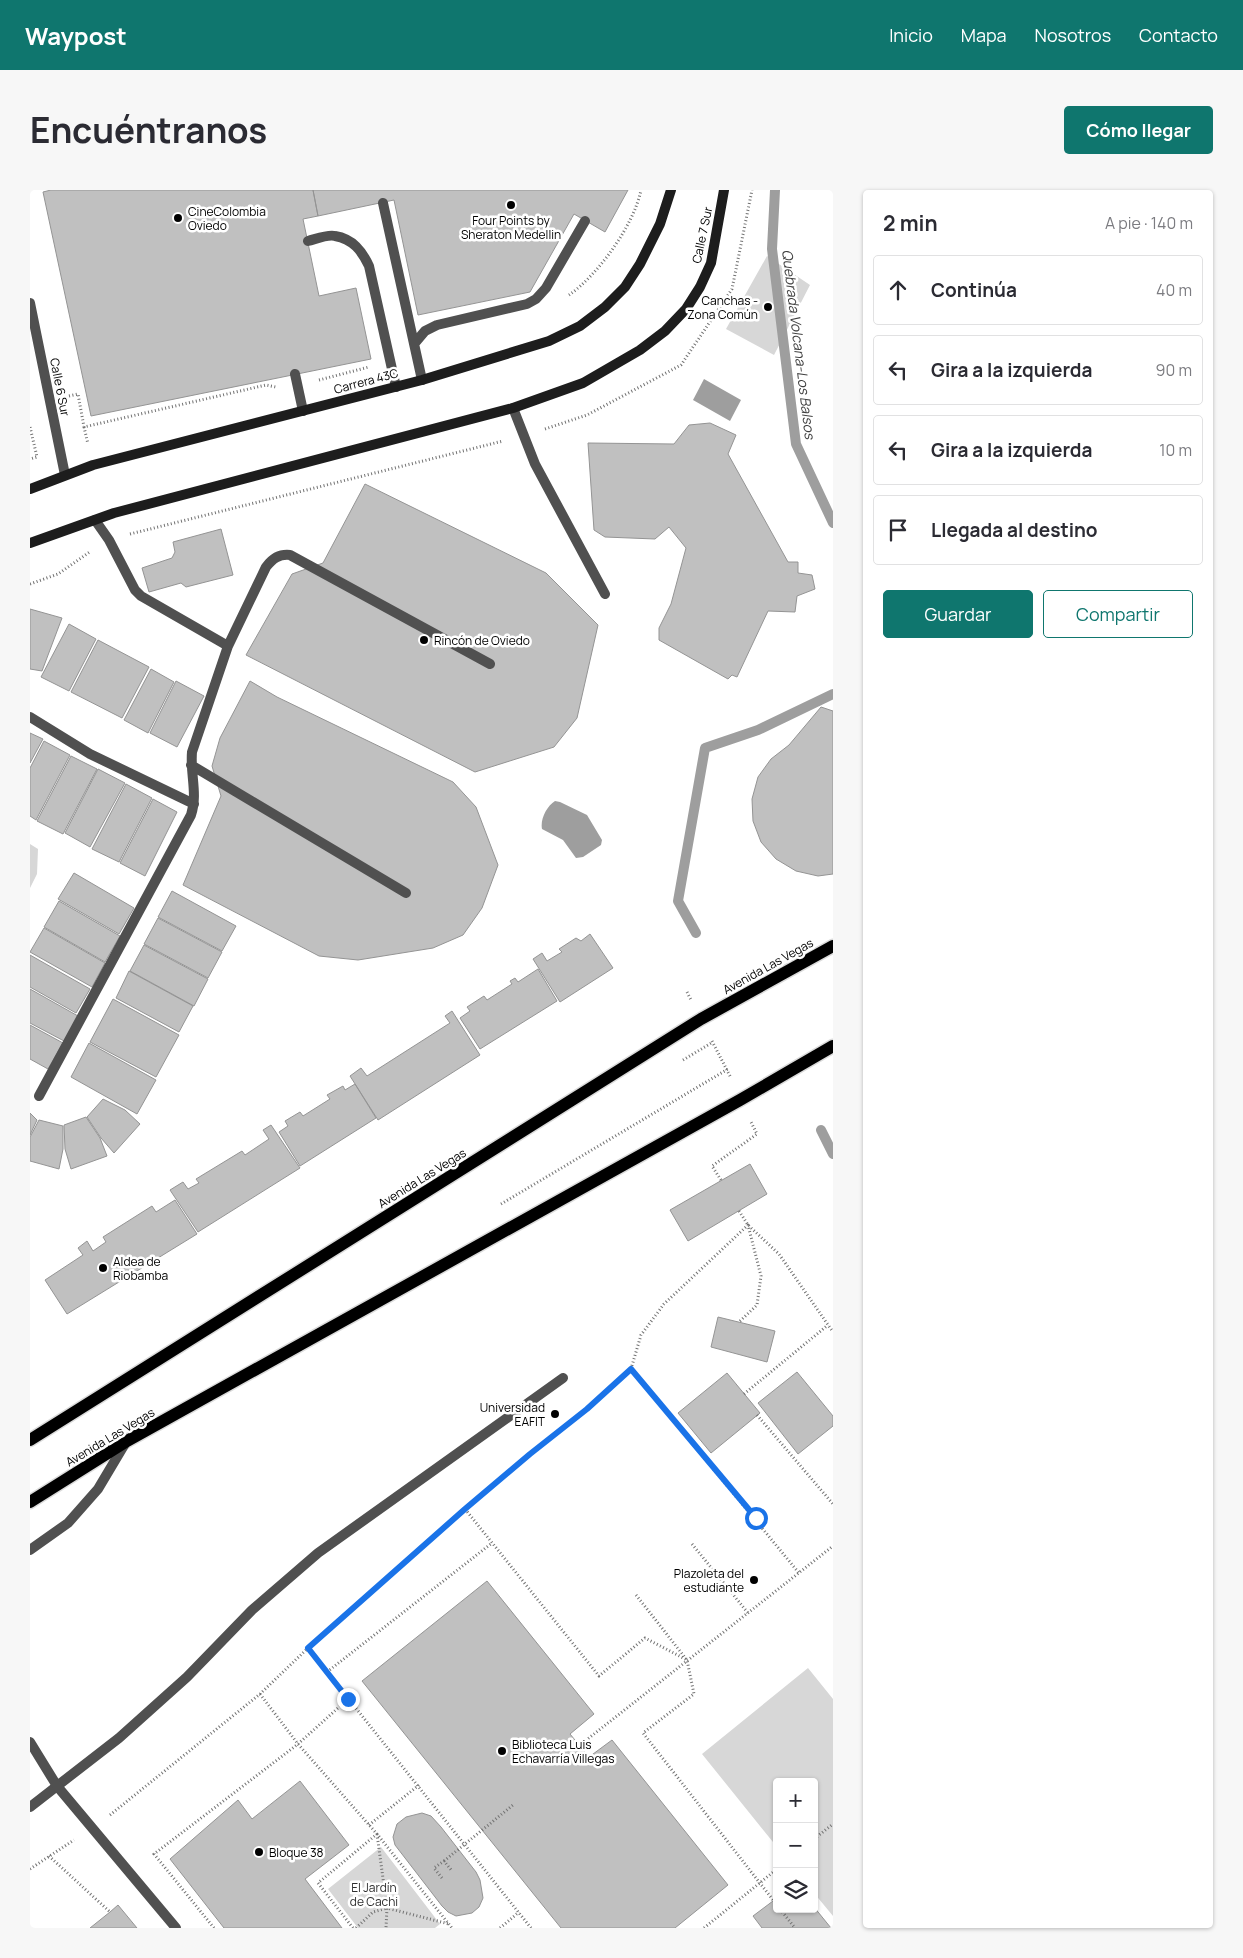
<!DOCTYPE html>
<html lang="es">
<meta charset="utf-8">
<style>
body{margin:0;font-family:Manrope,sans-serif;background:#f7f7f7;color:#2b2b33}
.controls{position:absolute;right:15px;bottom:15px;display:grid;overflow:hidden;border-radius:5px;box-shadow:0 1px 4px #0004}
.controls button{width:45px;height:45px;display:grid;place-items:center;padding:0;border:0;border-bottom:1px solid #e1e1e2;background:#fff;color:#2b2b33;font:25px sans-serif}
.stop{position:absolute;width:15px;height:15px;margin:-11px;border:4px solid #1a73e8;border-radius:50%;background:#fff}
.stop.end{background:#1a73e8;border-color:#fff;box-shadow:0 1px 5px #0008}
.list{margin:0;padding:0;list-style:none}
h2{display:flex;justify-content:space-between;align-items:center;height:65px;margin:0;padding:0 20px;font-size:21px}
h2 small{font-size:16px;font-weight:400;color:#7c7c81}
.list li{display:grid;grid-template-columns:32px 1fr auto;gap:15px;align-items:center;box-sizing:border-box;height:70px;margin:0 10px 10px;padding:0 10px;border:1px solid #e1e1e2;border-radius:5px}
.list b{display:block;font-size:19px;white-space:nowrap}
.list em{font-size:16px;font-style:normal;color:#7c7c81}
.actions{display:flex;gap:10px;padding:15px 20px}
.actions a{flex:1;padding:11px 0;border:1px solid #0f766e;border-radius:5px;text-align:center;font-size:18px;color:#0f766e}
.actions .main{background:#0f766e;color:#fff}
.icon{flex:none;width:28px;height:28px;fill:none;stroke:currentColor;stroke-width:2;stroke-linecap:round;stroke-linejoin:round}
.map{position:relative;flex:none;width:803px;height:1738px;overflow:hidden;border-radius:5px}
header{display:flex;align-items:center;gap:30px;box-sizing:border-box;height:70px;padding:0 25px;background:#0f766e;color:#fff}
header strong{font-size:24px}
nav{display:flex;gap:28px;margin-inline-start:auto;font-size:18px}
.intro{display:flex;align-items:center;justify-content:space-between;box-sizing:border-box;height:120px;padding:0 30px}
h1{margin:0;font-size:35px}
.button{padding:12px 22px;border-radius:5px;background:#0f766e;color:#fff;font-size:18px;font-weight:700}
main{display:flex;gap:30px;padding:0 30px}
aside{flex:1;background:#fff;border-radius:5px;box-shadow:0 1px 4px #0004}
.map>svg:first-child{display:block}
</style>
<header>
<strong>Waypost</strong>
<nav><a>Inicio</a><a>Mapa</a><a>Nosotros</a><a>Contacto</a></nav>
</header>
<div class="intro"><h1>Encuéntranos</h1><a class="button">Cómo llegar</a></div>
<main>
<div class="map">
<svg width="803" height="1738" viewBox="0 0 803 1738">
<rect width="100%" height="100%" fill="#fff"/>
<!-- green -->
<path fill="#d7d7d7" d="M 737,66 L 780,95 L 744,165 L 696,139 Z
M 0,654 L 8,659 L 7,684 L 0,698 Z
M 778,1478 L 803,1509 L 803,1726 L 784,1703 L 784,1592 L 747,1592 L 747,1657 L 672,1564 Z
M 351,1657 L 410,1734 L 405,1738 L 328,1738 L 298,1699 Z"/>
<!-- water -->
<path fill="#9e9e9e" d="M 674,189 L 711,210 L 700,231 L 663,210 Z
M 525,611 L 530,612 L 557,625 L 572,650 L 571,655 L 553,667 L 546,668 L 533,650 L 512,639 C 510,629 517,616 525,611 Z"/>
<g fill="none" stroke-linecap="round" stroke-linejoin="round">
<!-- stream -->
<path stroke="#9e9e9e" stroke-width="10" d="M 745,0 L 742,59 L 766,254 L 803,333
M 666,743 L 648,711 L 675,558 L 728,540 L 803,504
M 791,940 L 803,964"/>
</g>
<!-- building -->
<path fill="#c0c0c0" stroke="#949494" d="M 21,0 L 283,0 L 288,26 L 273,29 L 289,106 L 326,98 L 341,169 L 61,226 L 13,2 Z
M 283,0 L 598,0 L 575,42 L 544,24 L 500,102 L 388,125 L 364,10 L 288,26 Z
M 680,233 L 706,245 L 698,264 L 758,372 L 768,372 L 768,383 L 782,385 L 785,399 L 767,406 L 765,422 L 738,421 L 707,487 L 702,485 L 698,489 L 629,450 L 629,438 L 641,414 L 656,358 L 639,337 L 625,349 L 575,347 L 564,340 L 558,253 L 644,254 L 659,235 Z
M 335,294 L 516,383 L 568,435 L 547,528 L 524,557 L 445,582 L 216,465 L 262,384 L 293,373 Z
M 191,339 L 203,385 L 156,397 L 151,393 L 119,402 L 112,378 L 142,368 L 145,362 L 143,352 Z
M 0,419 L 32,428 L 12,481 L 0,479 Z
M 39,434 L 66,449 L 39,501 L 11,487 Z
M 68,450 L 119,477 L 92,528 L 41,502 Z
M 121,479 L 144,492 L 118,543 L 94,530 Z
M 146,491 L 174,506 L 147,557 L 120,543 Z
M 220,491 L 247,507 L 423,592 L 446,617 L 468,675 L 452,718 L 433,745 L 403,758 L 328,770 L 289,766 L 153,695 L 191,606 L 182,576 L 190,548 Z
M 791,517 L 803,521 L 803,684 L 788,686 L 766,681 L 746,669 L 731,652 L 723,631 L 722,609 L 728,587 L 741,569 L 759,555 Z
M 0,543 L 13,549 L 0,573 Z
M 14,551 L 40,565 L 6,630 L 0,626 L 0,578 Z
M 41,566 L 67,579 L 33,644 L 7,631 Z
M 68,579 L 95,593 L 60,657 L 35,643 Z
M 96,594 L 122,608 L 89,672 L 62,659 Z
M 123,609 L 147,622 L 115,686 L 90,673 Z
M 44,683 L 104,718 L 89,744 L 28,709 Z
M 142,701 L 206,736 L 192,761 L 128,727 Z
M 29,711 L 90,746 L 75,772 L 14,737 Z
M 128,728 L 192,762 L 178,788 L 114,754 Z
M 14,738 L 75,773 L 62,797 L 0,762 Z
M 560,744 L 583,778 L 530,812 L 503,769 L 512,763 L 517,771 L 532,762 L 529,759 L 546,748 L 551,751 Z
M 114,755 L 178,789 L 164,816 L 100,781 Z
M 0,765 L 60,799 L 46,823 L 0,797 Z
M 508,779 L 527,811 L 450,859 L 430,828 L 440,821 L 437,817 L 454,806 L 457,810 L 482,794 L 480,791 L 485,788 L 488,792 Z
M 99,781 L 163,816 L 149,842 L 86,808 Z
M 0,799 L 48,826 L 34,851 L 0,833 Z
M 83,809 L 149,845 L 126,887 L 60,852 Z
M 422,821 L 450,865 L 348,930 L 320,886 L 331,878 L 337,886 L 420,833 L 415,826 Z
M 0,835 L 33,853 L 18,879 L 0,869 Z
M 59,853 L 126,890 L 107,924 L 41,887 Z
M 325,894 L 346,928 L 270,976 L 249,942 L 258,936 L 255,931 L 270,922 L 273,926 L 300,909 L 297,905 L 313,896 L 315,900 Z
M 73,909 L 95,920 L 110,934 L 84,963 L 71,948 L 57,927 Z
M 0,923 L 7,930 L 0,945 Z
M 56,927 L 70,948 L 77,966 L 41,979 L 35,959 L 34,935 Z
M 9,930 L 33,936 L 33,959 L 29,979 L 0,971 L 0,947 Z
M 241,935 L 270,978 L 168,1042 L 140,1000 L 153,992 L 158,999 L 169,993 L 166,989 L 212,961 L 215,965 L 239,949 L 233,940 Z
M 720,974 L 737,1004 L 658,1051 L 640,1020 Z
M 145,1010 L 167,1044 L 37,1124 L 15,1090 L 53,1065 L 48,1058 L 57,1051 L 63,1061 L 76,1052 L 73,1047 L 122,1016 L 126,1022 Z
M 688,1127 L 745,1141 L 737,1172 L 681,1157 Z
M 767,1182 L 803,1226 L 803,1236 L 768,1264 L 728,1213 Z
M 697,1183 L 730,1223 L 681,1263 L 648,1223 Z
M 457,1391 L 564,1524 L 540,1544 L 559,1567 L 582,1550 L 698,1695 L 645,1738 L 531,1738 L 332,1491 Z
M 270,1591 L 319,1655 L 275,1689 L 312,1738 L 194,1738 L 140,1669 L 208,1610 L 222,1629 Z
M 392,1623 L 401,1626 L 411,1637 L 446,1682 L 450,1690 L 453,1708 L 449,1717 L 442,1723 L 426,1726 L 418,1722 L 412,1716 L 365,1655 L 363,1647 L 367,1634 L 376,1627 Z
M 747,1708 L 747,1719 L 784,1719 L 784,1717 L 801,1738 L 732,1738 L 723,1726 Z
M 88,1715 L 107,1738 L 60,1738 L 80,1722 Z"/>
<g fill="none" stroke-linecap="round" stroke-linejoin="round">
<!-- primary casing -->
<g stroke="#dbdbdb" stroke-width="15">
<path id="primary" d="M 0,1250 L 671,829 L 803,756
M 0,1312 L 97,1251 L 710,910 L 803,856"/>
</g>
<!-- path -->
<path stroke="#727272" stroke-width="3" stroke-dasharray="1 2.5" stroke-linecap="butt" d="M 539,105 C 568,85 604,35 611,0
M 289,190 L 339,177
M 39,206 L 48,204 L 54,237 L 236,195 L 246,197
M 0,237 L 7,267 L 0,269
M 54,237 L 58,254
M 515,239 L 557,225 L 651,175 L 702,99 L 722,0
M 100,344 L 473,251
M 0,394 L 28,384 L 61,361
M 657,802 L 661,810
M 682,851 L 701,888
M 653,870 L 683,852
M 691,990 L 682,976 L 727,944 L 720,930
M 471,1014 L 698,879
M 709,1021 L 718,1035 L 749,1064 L 803,1142
M 601,1179 L 769,1383
M 714,1204 L 798,1135
M 727,1225 L 803,1314
M 435,1319 L 499,1264 L 557,1219 L 601,1179 L 611,1145 L 634,1114 L 718,1035 L 731,1086 L 727,1115 L 709,1132
M 662,1354 L 718,1423
M 606,1405 L 657,1470 L 664,1504 L 613,1543 L 747,1715
M 278,1458 L 501,1738
M 297,1482 L 462,1353
M 230,1504 L 268,1554 L 347,1644 L 422,1738
M 550,1555 L 803,1356
M 80,1625 L 230,1504 L 278,1458 L 435,1319 L 569,1486 L 615,1448 L 657,1470
M 339,1635 L 389,1595
M 347,1644 L 357,1718 L 419,1734
M 784,1649 L 803,1634
M 19,1666 L 80,1722
M 414,1671 L 483,1615
M 0,1679 L 44,1650
M 412,1688 L 404,1678 L 414,1671 L 422,1681
M 750,1719 L 765,1738
M 184,1738 L 124,1664 L 268,1554 L 318,1509
M 323,1738 L 288,1693 L 347,1644
M 326,1738 L 343,1722 L 357,1718 L 356,1738
M 470,1738 L 489,1722
M 674,1738 L 747,1679"/>
<!-- service -->
<path stroke="#505050" stroke-width="10" d="M 353,13 L 392,190
M 278,51 C 286,49 298,44 305,46 C 323,49 332,61 339,76 L 366,197
M 384,154 L 395,141 L 407,135 L 497,114 L 506,109 L 516,98 L 555,31
M 265,184 L 273,221
M 483,218 L 505,274 L 575,404
M 198,456 L 236,377 C 243,368 249,364 260,365 L 460,474
M 0,527 L 60,564 L 164,614
M 161,575 L 376,703
M 9,906 L 161,625 C 168,604 160,584 162,562 L 198,456 L 111,406 L 105,400 L 79,350 L 65,330
M 0,1617 L 89,1548 L 157,1487 L 222,1420 L 288,1363 L 533,1188"/>
<!-- minor -->
<path stroke="#505050" stroke-width="10" d="M 0,113 L 35,285
M 0,1360 L 38,1333 L 68,1299 L 96,1252
M 0,1552 L 27,1596 L 146,1738"/>
<!-- secondary -->
<path stroke="#1d1d1d" stroke-width="10" d="M 0,299 L 63,275 L 392,190 L 519,151 L 550,136 L 575,117 L 595,97 L 610,74 L 630,34 L 641,0
M 0,353 L 84,323 L 483,218 L 553,193 L 610,160 L 635,141 L 656,119 L 670,97 L 681,73 L 694,0"/>
<!-- primary -->
<use href="#primary" stroke="#000" stroke-width="12"/>
</g>
<g fill="none" stroke-linecap="round" stroke-linejoin="round">
<!-- route -->
<path stroke="#1a73e8" stroke-width="6" d="M 318,1509 L 278,1458 L 435,1319 L 500,1264 L 557,1219 L 601,1179 L 726,1328"/>
</g>
<!-- markers -->
<g fill="#000" stroke="#fff" stroke-width="2">
<circle cx="481" cy="15" r="5"/>
<circle cx="148" cy="28" r="5"/>
<circle cx="738" cy="117" r="5"/>
<circle cx="394" cy="450" r="5"/>
<circle cx="73" cy="1078" r="5"/>
<circle cx="525" cy="1224" r="5"/>
<circle cx="724" cy="1390" r="5"/>
<circle cx="472" cy="1561" r="5"/>
<circle cx="229" cy="1662" r="5"/>
</g>
<g text-anchor="middle" dominant-baseline="central" stroke-width="5" stroke-linejoin="round" paint-order="stroke">
<!-- poi labels -->
<g font-size="12" fill="#000" stroke="#fff" text-anchor="start">
<text x="158" y="21">CineColombia<tspan x="158" dy="14">Oviedo</tspan></text>
<text x="481" y="30" text-anchor="middle">Four Points by<tspan x="481" dy="14">Sheraton Medellin</tspan></text>
<text x="728" y="110" text-anchor="end">Canchas -<tspan x="728" dy="14">Zona Común</tspan></text>
<text x="404" y="450">Rincón de Oviedo</text>
<text x="83" y="1071">Aldea de<tspan x="83" dy="14">Riobamba</tspan></text>
<text x="515" y="1217" text-anchor="end">Universidad<tspan x="515" dy="14">EAFIT</tspan></text>
<text x="714" y="1383" text-anchor="end">Plazoleta del<tspan x="714" dy="14">estudiante</tspan></text>
<text x="482" y="1554">Biblioteca Luis<tspan x="482" dy="14">Echavarría Villegas</tspan></text>
<text x="239" y="1662">Bloque 38</text>
</g>
<!-- street labels -->
<g font-size="12" fill="#000" stroke="#fff">
<text transform="translate(672 45) rotate(-78)">Calle 7 Sur</text>
<text transform="translate(336 191) rotate(-15)">Carrera 43C</text>
<text transform="translate(30 197) rotate(79)">Calle 6 Sur</text>
<text transform="translate(738 776) rotate(-29)">Avenida Las Vegas</text>
<text transform="translate(392 988) rotate(-32)">Avenida Las Vegas</text>
<text transform="translate(80 1247) rotate(-31)">Avenida Las Vegas</text>
</g>
<!-- park labels -->
<g font-size="12" fill="#2e2e2e" stroke="#fff">
<text x="344" y="1697">El Jardín<tspan x="344" dy="14">de Cachi</tspan></text>
</g>
<!-- water labels -->
<g font-size="14" font-style="italic" fill="#3f3f3f" stroke="#fff">
<text transform="translate(769 154) rotate(83)">Quebrada Volcana-Los Balsos</text>
</g>
</g>
</svg>
<div class="controls">
<button>+</button>
<button>−</button>
<button><svg class="icon" aria-label="layers" viewBox="0 0 24 24"><path d="M12 4l9 5-9 5-9-5zM3 14l9 5 9-5"/></svg></button>
</div>
<div class="stop" style="left:726px;top:1328px"></div>
<div class="stop end" style="left:318px;top:1509px"></div>
</div>
<aside>
<h2>2 min<small>A pie · 140 m</small></h2>
<ul class="list">
<li><svg class="icon" aria-label="ahead" viewBox="0 0 24 24"><path d="M12 20V5M6 11l6-6 6 6"/></svg><div><b>Continúa</b></div><em>40 m</em></li>
<li><svg class="icon" aria-label="left" viewBox="0 0 24 24"><path d="M17 20v-9H6M10 6l-5 5 5 5"/></svg><div><b>Gira a la izquierda</b></div><em>90 m</em></li>
<li><svg class="icon" aria-label="left" viewBox="0 0 24 24"><path d="M17 20v-9H6M10 6l-5 5 5 5"/></svg><div><b>Gira a la izquierda</b></div><em>10 m</em></li>
<li><svg class="icon" aria-label="arrive" viewBox="0 0 24 24"><path d="M6 21V4h12l-3 4 3 4H6"/></svg><div><b>Llegada al destino</b></div></li>
</ul>
<div class="actions"><a class="main">Guardar</a><a>Compartir</a></div>
</aside>
</main>
